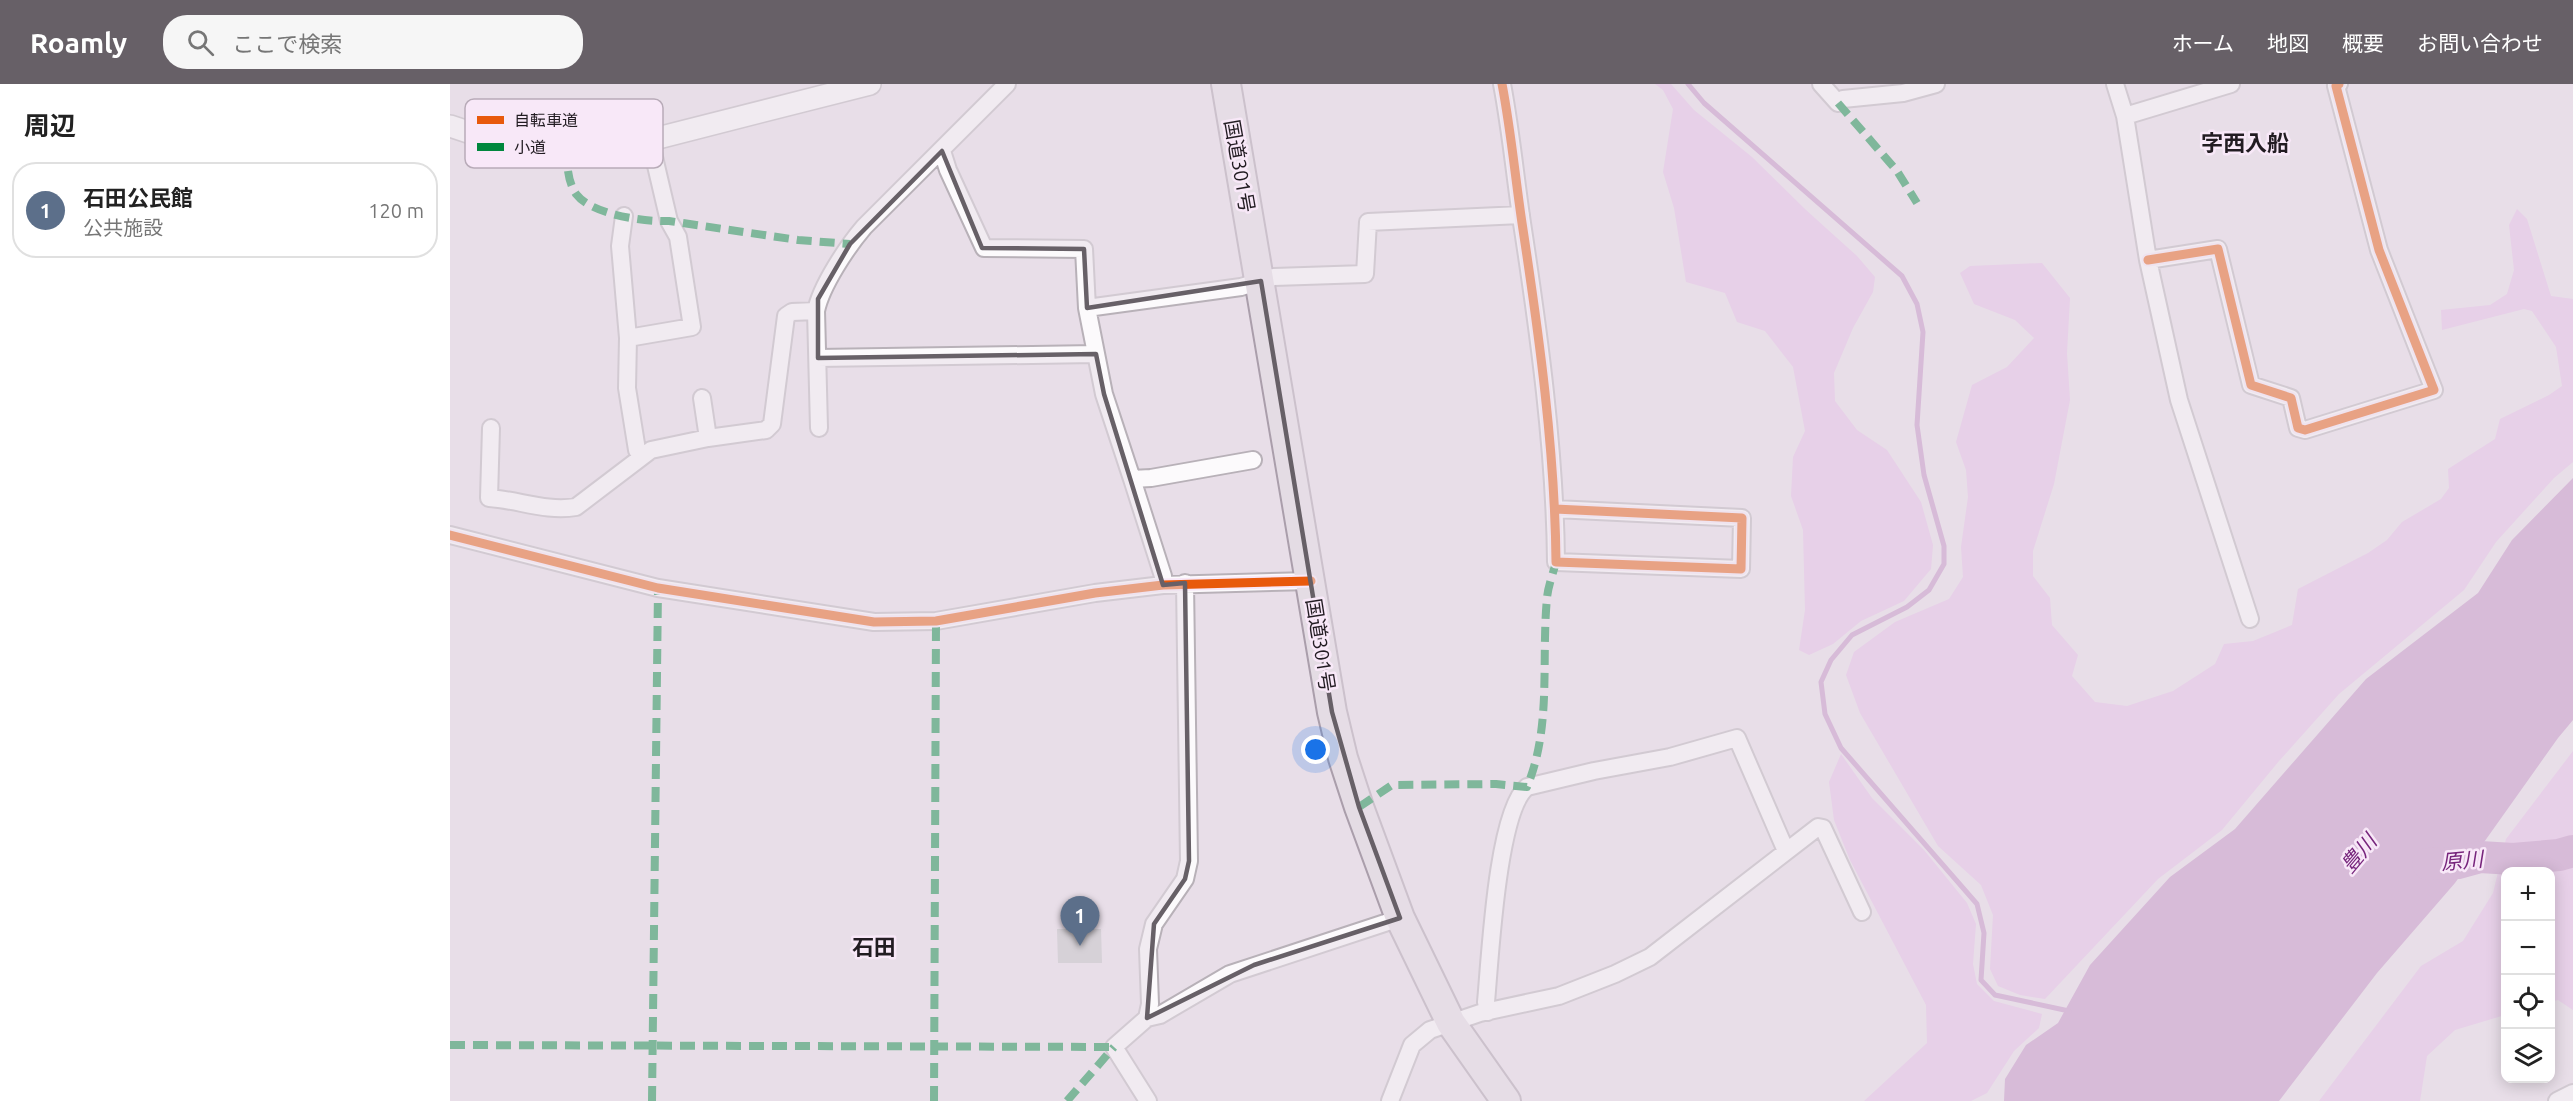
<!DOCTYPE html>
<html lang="ja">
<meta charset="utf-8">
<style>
body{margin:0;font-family:Ubuntu,"Noto Sans JP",sans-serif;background:#f6f6f6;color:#222}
.controls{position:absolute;right:18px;bottom:18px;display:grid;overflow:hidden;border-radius:12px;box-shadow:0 3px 15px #0003}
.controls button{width:54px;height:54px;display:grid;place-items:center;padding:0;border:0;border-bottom:2px solid #e0e0e0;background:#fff;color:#222;font:30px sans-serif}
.you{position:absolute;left:866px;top:666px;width:21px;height:21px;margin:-15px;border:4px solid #fff;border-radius:50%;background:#1a73e8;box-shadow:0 0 0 9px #1a73e833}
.badge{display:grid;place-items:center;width:39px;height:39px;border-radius:50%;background:#676067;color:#fff;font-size:20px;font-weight:700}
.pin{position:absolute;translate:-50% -50px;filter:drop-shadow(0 2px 3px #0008)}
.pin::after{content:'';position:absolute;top:32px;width:21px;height:18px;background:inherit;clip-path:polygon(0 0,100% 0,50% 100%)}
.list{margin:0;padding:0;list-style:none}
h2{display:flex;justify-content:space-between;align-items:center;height:78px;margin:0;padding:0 24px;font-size:26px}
h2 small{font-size:20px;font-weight:400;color:#767676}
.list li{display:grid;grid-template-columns:39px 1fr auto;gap:18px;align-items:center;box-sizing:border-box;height:96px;margin:0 12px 12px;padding:0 12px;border:2px solid #e0e0e0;border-radius:24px}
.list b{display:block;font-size:22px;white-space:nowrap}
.list p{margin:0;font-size:20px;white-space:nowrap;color:#767676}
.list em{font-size:20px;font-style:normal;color:#767676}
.icon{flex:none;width:33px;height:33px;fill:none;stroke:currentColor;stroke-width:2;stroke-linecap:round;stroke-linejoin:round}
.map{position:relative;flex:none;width:2123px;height:1017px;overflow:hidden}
header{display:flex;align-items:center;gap:36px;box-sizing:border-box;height:84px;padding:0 30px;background:#676067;color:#fff}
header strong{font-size:28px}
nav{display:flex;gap:33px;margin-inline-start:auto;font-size:21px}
.search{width:420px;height:54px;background:#f6f6f6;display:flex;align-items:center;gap:15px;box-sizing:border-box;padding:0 21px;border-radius:24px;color:#767676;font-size:22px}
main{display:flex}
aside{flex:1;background:#fff}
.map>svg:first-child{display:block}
</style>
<header>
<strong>Roamly</strong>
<div class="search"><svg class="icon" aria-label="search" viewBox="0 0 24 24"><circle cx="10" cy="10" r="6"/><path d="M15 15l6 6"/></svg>ここで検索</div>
<nav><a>ホーム</a><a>地図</a><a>概要</a><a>お問い合わせ</a></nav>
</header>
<main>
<aside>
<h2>周辺<small></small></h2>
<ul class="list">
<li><span class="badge" style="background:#5c6f8a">1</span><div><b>石田公民館</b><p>公共施設</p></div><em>120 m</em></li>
</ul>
</aside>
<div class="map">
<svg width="2123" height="1017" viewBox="0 0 2123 1017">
<rect width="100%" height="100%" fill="#e8dee8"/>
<!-- green -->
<path fill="#e7bee8" d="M 1205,0 L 1221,0 L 1244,26 L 1302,73 L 1356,126 L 1407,172 L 1425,193 L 1423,208 L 1403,244 L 1384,289 L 1385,317 L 1407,346 L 1437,366 L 1471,418 L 1483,461 L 1481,485 L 1454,517 L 1411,537 L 1383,560 L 1359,571 L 1349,566 L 1355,526 L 1353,446 L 1341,412 L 1343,373 L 1355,347 L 1343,283 L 1315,247 L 1287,238 L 1275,209 L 1236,198 L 1224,124 L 1213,88 L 1223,25 L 1213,6 Z
M 2067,125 L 2077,135 L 2101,212 L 2123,215 L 2123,378 L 2104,394 L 2046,458 L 2014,506 L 1889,610 L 1829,677 L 1772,746 L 1708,795 L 1595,915 L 1570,911 L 1548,902 L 1540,885 L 1543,831 L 1531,801 L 1488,762 L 1410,629 L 1396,591 L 1404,568 L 1445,538 L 1499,515 L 1513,493 L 1511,463 L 1518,413 L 1516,386 L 1506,358 L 1522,301 L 1557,283 L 1584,254 L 1565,236 L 1524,220 L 1510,189 L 1520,182 L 1592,179 L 1620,214 L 1617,269 L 1620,316 L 1604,400 L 1583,467 L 1583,492 L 1600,514 L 1602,541 L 1628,571 L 1622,592 L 1645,618 L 1677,622 L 1723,607 L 1765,580 L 1774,560 L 1803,557 L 1842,541 L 1848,505 L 1918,469 L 1937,456 L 1952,438 L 1991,415 L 1999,404 L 1998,385 L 2045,355 L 2050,335 L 2099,311 L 2112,302 L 2106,263 L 2082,227 L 2074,225 L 1992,246 L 1991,226 L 2040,221 L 2057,210 L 2064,186 L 2059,141 Z
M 2123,667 L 2123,926 L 2108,916 L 2101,918 L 2100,788 L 2056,788 L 2055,931 L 2005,946 L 1977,972 L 1970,1017 L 1869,1017 L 1971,882 L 2013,857 L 2043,809 L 2056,755 Z
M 1391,670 L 1422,714 L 1474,766 L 1517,819 L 1526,840 L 1523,880 L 1527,900 L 1544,917 L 1592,930 L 1589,944 L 1564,967 L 1537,1009 L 1521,1017 L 1414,1017 L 1477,959 L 1476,921 L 1400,776 L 1384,736 L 1379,698 Z"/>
<!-- water -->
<path fill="#c390c5" d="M 2123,394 L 2123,636 L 2108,654 L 2005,799 L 1927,889 L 1829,1017 L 1554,1017 L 1555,995 L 1576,961 L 1608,939 L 1640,881 L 1720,793 L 1785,745 L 1916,595 L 2028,509 L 2062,456 Z"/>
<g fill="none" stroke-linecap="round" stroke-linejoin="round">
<!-- stream -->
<path stroke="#c390c5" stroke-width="5" d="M 1238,0 L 1254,19 L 1452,192 L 1467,220 L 1473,248 L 1467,341 L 1474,391 L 1494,462 L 1494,480 L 1479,506 L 1457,523 L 1402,551 L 1381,576 L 1371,598 L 1375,630 L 1391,664 L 1527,820 L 1534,849 L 1531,896 L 1545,911 L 1619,927"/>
<!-- river -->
<path stroke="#c390c5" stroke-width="32" d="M 1978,780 L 2008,779 L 2030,773 L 2063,775 L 2109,771 L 2123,767"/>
</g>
<!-- building -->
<path fill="#c0c0c3" d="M 607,845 L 651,845 L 652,879 L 608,879 Z"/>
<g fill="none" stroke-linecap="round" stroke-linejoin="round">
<!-- minor casing -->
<g stroke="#b8b1b8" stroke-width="20">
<path id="minor" d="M 1052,0 C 1061,47 1065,92 1072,139 C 1089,250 1105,367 1106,478 L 1291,485 L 1292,434 L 1105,425
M 1371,0 L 1388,19 L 1393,15 L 1453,9 L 1486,0
M 1665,0 L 1675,32
M 1781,0 L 1675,32 L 1698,176 L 1729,316 L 1800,535
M 492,67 L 498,86 L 534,164 L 634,165 L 637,224 L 654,310 L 682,395
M 174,132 L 170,162 L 178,254 L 177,304 L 187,366 L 191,372
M 1698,176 L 1768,165 L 1801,301 L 1841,314 L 1848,344 L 1855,346 L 1984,306 L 1929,166 L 1886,2 L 1889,0
M 637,224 L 791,203 L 824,193 L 915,190 L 918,138 L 1071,131
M 178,254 L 242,243 L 228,153 L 219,137 L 200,56
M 368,274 L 646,270
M 41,344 L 39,414 C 69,416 96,428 126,423 L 201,366 L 258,354 L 252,314
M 369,344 L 366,227 C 371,202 397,163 414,143 L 557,0
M 258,354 L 316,346 L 322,340 L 336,232 L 342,228 L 366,227
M 0,451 L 208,504 L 424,538 L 486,537 L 645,509 L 713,501 L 861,497
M 713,501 L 713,492 L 682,395 L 701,394 L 803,376
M 1038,928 L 1036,918 C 1040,876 1047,727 1077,703 L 1144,687 L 1220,673 L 1287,654 L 1336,767
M 697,934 L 700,920 L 698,865 L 704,840 L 735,795 L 739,777 L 735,499
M 698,1017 L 664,963 L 697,934 L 710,931 L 780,890 L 950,834
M 940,1017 L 962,961 L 980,946 L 1030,929 L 1109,912 L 1165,890 L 1200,873 L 1368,743 L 1373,744 L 1412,828
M 2107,1017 L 2123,1009"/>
</g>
<!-- tertiary casing -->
<g stroke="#b8b1b8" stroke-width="24">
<path id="tertiary" d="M 0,42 L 39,55 L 91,64 L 153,65 L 200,56 L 420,0"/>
</g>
<!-- trunk casing -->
<g stroke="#aa9eab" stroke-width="32">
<path id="trunk" d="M 776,0 L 882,628 L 893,674 L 909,723 L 950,834 L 1001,939 L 1056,1017"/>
</g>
<!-- minor -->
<use href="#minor" stroke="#fcfafc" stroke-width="16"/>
<!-- tertiary -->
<use href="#tertiary" stroke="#fcfafc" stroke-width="21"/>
<!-- trunk -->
<use href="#trunk" stroke="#e4dce4" stroke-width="28"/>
<!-- quiet -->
<path stroke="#00873e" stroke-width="8" stroke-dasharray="15 8" stroke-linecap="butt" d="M 1388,19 L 1447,87 L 1467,119
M 117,64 C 117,80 117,96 126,110 C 142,131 195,138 219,137 L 348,156 L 400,160
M 909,723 L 942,701 L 1046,700 L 1077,703 C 1102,642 1091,578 1097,514 C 1098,502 1103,490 1106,478
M 0,961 L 664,963
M 202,1017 L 208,504
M 484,1017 L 486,537
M 617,1017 L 664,963"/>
<!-- cycleway casing -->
<g stroke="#f8e8f8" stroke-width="13">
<path id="cycleway" d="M 1052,0 C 1061,47 1065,92 1072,139 C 1089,250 1105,367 1106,478 L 1291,485 L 1292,434 L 1105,425
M 1698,176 L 1768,165 L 1801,301 L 1841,314 L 1848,344 L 1855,346 L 1984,306 L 1929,166 L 1886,2 L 1889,0
M 0,451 L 208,504 L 424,538 L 486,537 L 645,509 L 713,501 L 861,497"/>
</g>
<!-- cycleway -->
<use href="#cycleway" stroke="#e8590c" stroke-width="9"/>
</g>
<!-- marked area -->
<path d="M0 0H2123V1017H0ZM 492,67 L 532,164 L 634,165 L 637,224 L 811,197 L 882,628 L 909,723 L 950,834 L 804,881 L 697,934 L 704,840 L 735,795 L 739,777 L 735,499 L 713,501 L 654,310 L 646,270 L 368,274 L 368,215 L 400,160 Z" fill="#e8dee8" fill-opacity=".55" fill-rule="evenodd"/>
<path fill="none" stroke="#676067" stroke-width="4.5" stroke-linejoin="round" d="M 492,67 L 532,164 L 634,165 L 637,224 L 811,197 L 882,628 L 909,723 L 950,834 L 804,881 L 697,934 L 704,840 L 735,795 L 739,777 L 735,499 L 713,501 L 654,310 L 646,270 L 368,274 L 368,215 L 400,160 Z"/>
<g text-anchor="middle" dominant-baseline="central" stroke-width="5" stroke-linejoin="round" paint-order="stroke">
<!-- street labels -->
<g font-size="20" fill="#221c22" stroke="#f8e8f8">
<text transform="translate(790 82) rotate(80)">国道301号</text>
<text transform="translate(871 561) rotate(81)">国道301号</text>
</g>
<!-- water labels -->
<g font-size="21" font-style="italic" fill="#77257c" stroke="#f8e8f8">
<text transform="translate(1908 769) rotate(-50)">豊川</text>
<text transform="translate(2012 776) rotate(-5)">原川</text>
</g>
<!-- quarter labels -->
<g font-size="22" font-weight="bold" fill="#221c22" stroke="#f8e8f8">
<text x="1795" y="58">字西入船</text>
<text x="424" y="862">石田</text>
</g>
</g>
<!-- legend -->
<rect x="15" y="15" width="198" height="69" rx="9" fill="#f8e8f8" stroke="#b8abb8" stroke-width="1.5"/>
<rect x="27" y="32" width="27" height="8" fill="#e8590c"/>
<rect x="27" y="59" width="27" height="8" fill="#00873e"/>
<g font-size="16" fill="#221c22">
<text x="64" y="42">自転車道</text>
<text x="64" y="69">小道</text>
</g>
</svg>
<div class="controls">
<button>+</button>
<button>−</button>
<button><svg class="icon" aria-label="locate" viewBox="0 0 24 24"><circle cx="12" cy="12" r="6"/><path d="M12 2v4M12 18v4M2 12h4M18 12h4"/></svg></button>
<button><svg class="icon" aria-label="layers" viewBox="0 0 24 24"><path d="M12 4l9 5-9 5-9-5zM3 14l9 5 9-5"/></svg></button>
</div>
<div class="you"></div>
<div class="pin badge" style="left:630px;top:862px;background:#5c6f8a">1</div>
</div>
</main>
